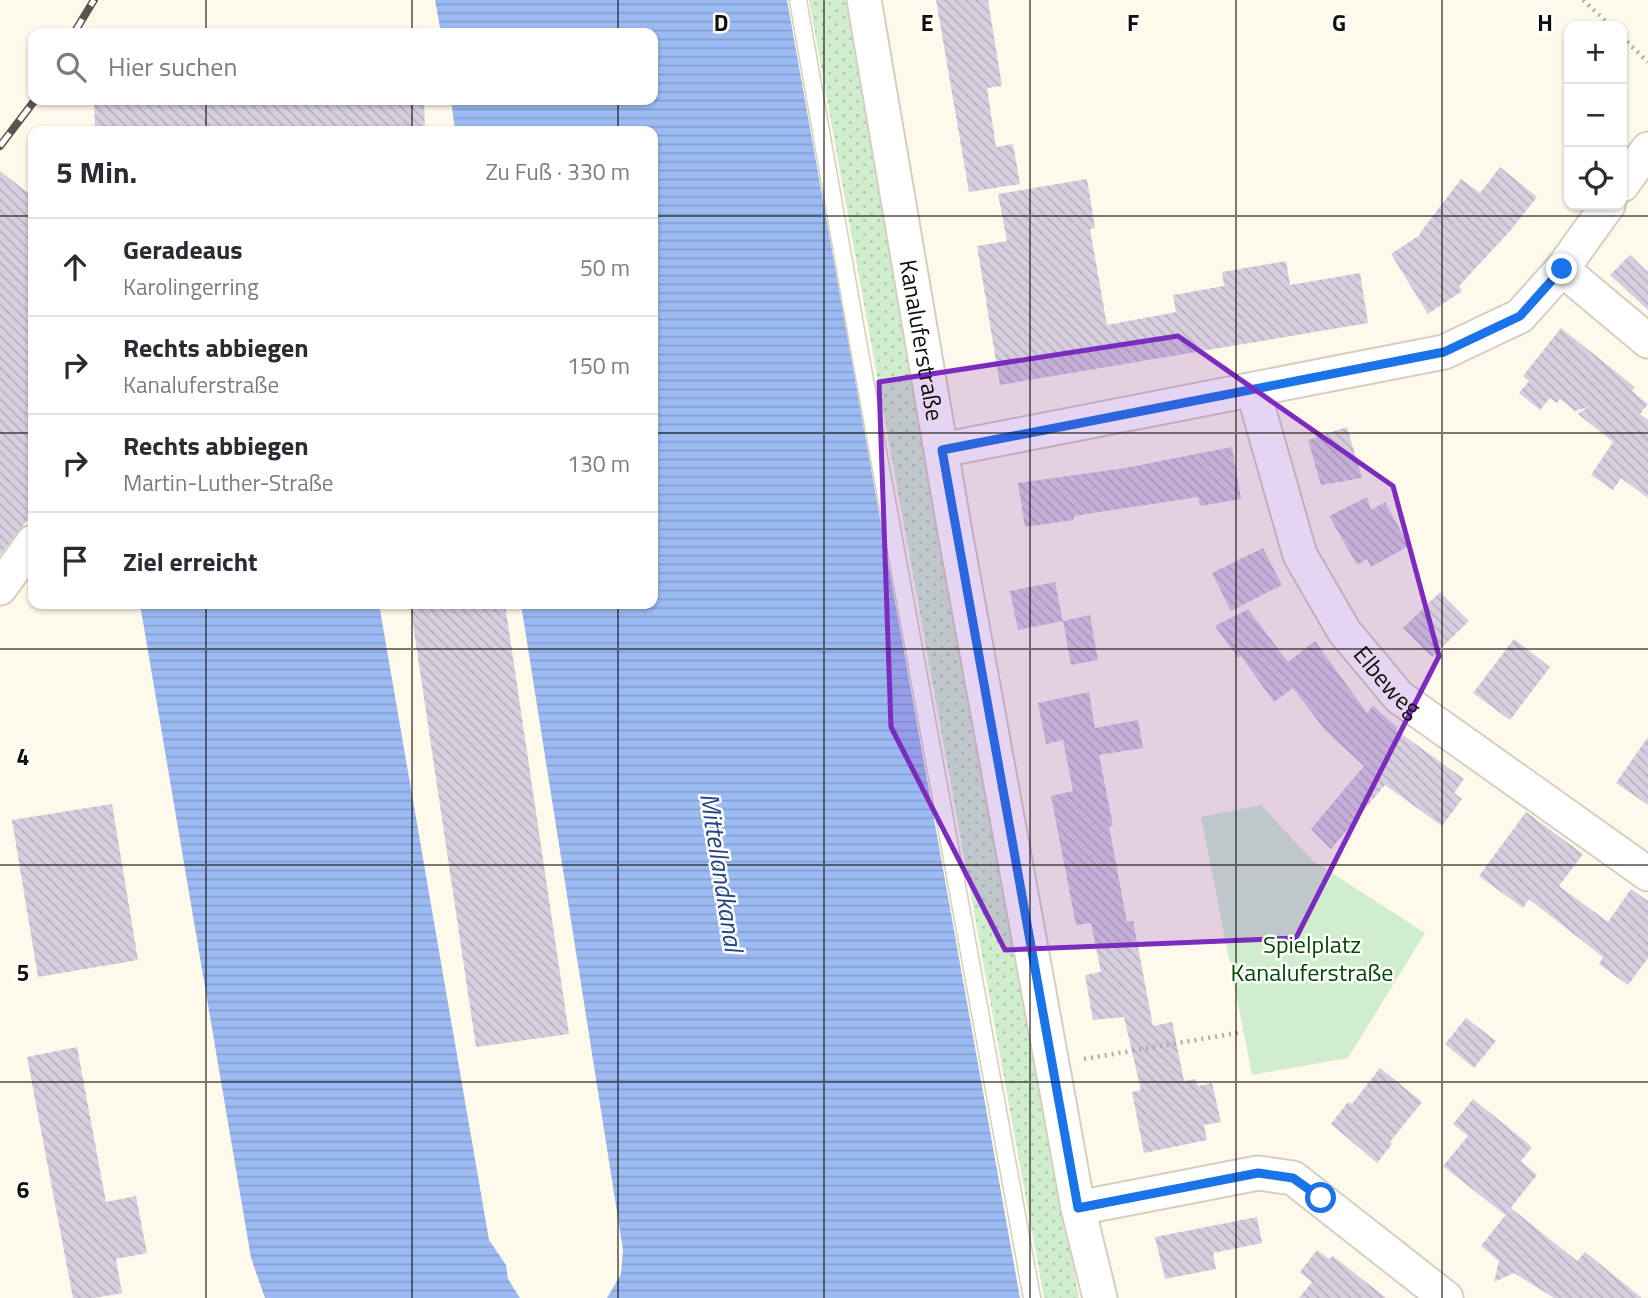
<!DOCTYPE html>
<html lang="de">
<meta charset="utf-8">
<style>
body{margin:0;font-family:"Titillium Web",sans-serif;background:#f7f7f7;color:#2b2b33}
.controls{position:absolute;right:21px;top:21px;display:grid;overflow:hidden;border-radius:14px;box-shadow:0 2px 5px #0004}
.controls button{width:63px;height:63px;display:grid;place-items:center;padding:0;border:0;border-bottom:2px solid #e1e1e2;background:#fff;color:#2b2b33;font:35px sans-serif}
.stop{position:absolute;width:21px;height:21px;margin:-16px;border:5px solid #1a73e8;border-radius:50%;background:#fff}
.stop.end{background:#1a73e8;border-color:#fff;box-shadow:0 2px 7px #0008}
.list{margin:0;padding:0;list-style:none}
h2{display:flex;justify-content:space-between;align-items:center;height:91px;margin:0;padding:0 28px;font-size:30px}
h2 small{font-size:23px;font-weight:400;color:#7c7c81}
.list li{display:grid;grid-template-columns:46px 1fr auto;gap:21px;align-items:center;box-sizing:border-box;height:98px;padding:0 28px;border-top:2px solid #e1e1e2}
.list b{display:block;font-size:26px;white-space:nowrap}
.list p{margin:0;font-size:23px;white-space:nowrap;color:#7c7c81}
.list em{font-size:23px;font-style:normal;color:#7c7c81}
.icon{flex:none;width:38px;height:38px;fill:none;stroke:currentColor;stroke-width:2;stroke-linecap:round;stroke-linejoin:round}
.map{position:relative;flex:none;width:1648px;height:1298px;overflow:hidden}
.search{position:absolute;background:#fff;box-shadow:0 2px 5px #0004;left:28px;top:28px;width:630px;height:77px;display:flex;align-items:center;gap:18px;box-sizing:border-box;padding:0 24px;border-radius:14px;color:#7c7c81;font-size:26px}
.panel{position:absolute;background:#fff;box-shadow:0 2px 5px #0004;left:28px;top:126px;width:630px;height:483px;border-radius:14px}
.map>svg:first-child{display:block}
</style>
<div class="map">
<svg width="1648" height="1298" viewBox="0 0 1648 1298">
<defs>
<pattern id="grass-dots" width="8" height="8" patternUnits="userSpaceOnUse" patternTransform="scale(1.75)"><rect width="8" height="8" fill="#d0eecd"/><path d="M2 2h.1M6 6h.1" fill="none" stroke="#b2cbaf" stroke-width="1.8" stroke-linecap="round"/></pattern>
<pattern id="water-rules" width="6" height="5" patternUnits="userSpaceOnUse" patternTransform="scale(1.75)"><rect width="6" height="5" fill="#9cbbf3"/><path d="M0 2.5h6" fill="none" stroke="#85a0cf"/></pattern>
<pattern id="building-back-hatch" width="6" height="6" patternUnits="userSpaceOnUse" patternTransform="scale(1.75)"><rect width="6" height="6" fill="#d7cfdf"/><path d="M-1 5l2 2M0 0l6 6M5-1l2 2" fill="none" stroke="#b8b1be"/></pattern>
</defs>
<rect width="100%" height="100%" fill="#fff9eb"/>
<!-- grass -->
<path fill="url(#grass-dots)" d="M 809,0 L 846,0 L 984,792 L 1079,1298 L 1044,1298 Z"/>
<!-- park -->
<path fill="#d0eecd" d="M 1261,805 L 1312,860 L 1425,933 L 1348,1058 L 1252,1075 L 1201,817 Z"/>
<!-- water -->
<path fill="url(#water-rules)" d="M 435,0 L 787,0 L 1020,1298 L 607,1298 L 621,1274 L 623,1250 L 521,604 L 653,604 L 653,131 L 455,131 L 451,100 L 653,100 L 653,33 L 441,33 Z
M 140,604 L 379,604 L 489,1240 L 506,1265 L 508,1279 L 520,1298 L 265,1298 L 251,1258 Z"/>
<!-- building -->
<path fill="url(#building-back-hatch)" d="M 936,0 L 988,0 L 1002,86 L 987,88 L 996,147 L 1013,144 L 1020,184 L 969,192 Z
M 94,100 L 424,100 L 425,131 L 95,131 Z
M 1500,167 L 1537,197 L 1510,231 L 1459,286 L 1462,291 L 1428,314 L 1391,254 L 1420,235 L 1420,233 L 1461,179 L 1480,193 Z
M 0,171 L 33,197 L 33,513 L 0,555 Z
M 1087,179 L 1095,228 L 1090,229 L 1107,325 L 1176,312 L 1173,295 L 1224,286 L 1222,272 L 1286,261 L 1290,285 L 1360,273 L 1368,323 L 1000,385 L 977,246 L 1007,241 L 998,194 Z
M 1630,255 L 1648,272 L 1648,310 L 1610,275 Z
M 1561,328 L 1635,387 L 1632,391 L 1648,404 L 1640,414 L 1648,420 L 1648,498 L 1621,478 L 1613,490 L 1591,475 L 1613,442 L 1578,414 L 1588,407 L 1575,411 L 1560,399 L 1557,403 L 1550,398 L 1540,410 L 1519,393 L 1529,381 L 1523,376 Z
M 1347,427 L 1362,478 L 1321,485 L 1308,440 Z
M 1232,447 L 1241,499 L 1200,506 L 1198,497 L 1074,516 L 1074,520 L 1025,527 L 1018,483 L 1125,468 Z
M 1367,497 L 1371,510 L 1385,502 L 1409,546 L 1371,567 L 1367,559 L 1357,565 L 1329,516 Z
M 1263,548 L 1282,585 L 1231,611 L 1212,573 Z
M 1055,582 L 1063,621 L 1018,630 L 1010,591 Z
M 1440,592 L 1469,621 L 1432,657 L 1403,628 Z
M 410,604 L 505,604 L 569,1034 L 476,1047 Z
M 1248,609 L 1288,662 L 1315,641 L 1367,713 L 1373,706 L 1398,728 L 1396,730 L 1464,779 L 1454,793 L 1462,799 L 1442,826 L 1385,785 L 1331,849 L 1311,829 L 1364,766 L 1325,730 L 1293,688 L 1274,702 L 1241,656 L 1238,658 L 1215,626 Z
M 1090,615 L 1098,660 L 1071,665 L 1063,621 Z
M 1514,639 L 1550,667 L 1510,720 L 1473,693 Z
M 1089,692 L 1095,728 L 1138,720 L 1143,748 L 1099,755 L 1113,826 L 1109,826 L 1127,922 L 1133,921 L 1153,1026 L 1172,1022 L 1184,1081 L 1195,1079 L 1198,1086 L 1212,1083 L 1221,1122 L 1204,1125 L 1207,1140 L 1144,1153 L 1132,1092 L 1141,1090 L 1124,1017 L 1093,1020 L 1085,975 L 1101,972 L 1091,923 L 1076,925 L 1051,796 L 1073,791 L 1063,740 L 1046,744 L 1038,703 Z
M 1648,737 L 1648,805 L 1616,783 Z
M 112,804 L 138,960 L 38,977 L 12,820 Z
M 1526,812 L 1583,854 L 1559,886 L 1608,922 L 1631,889 L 1648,901 L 1648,958 L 1628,985 L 1599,964 L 1603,957 L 1529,899 L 1523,908 L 1479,876 Z
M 1466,1018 L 1496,1041 L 1474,1068 L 1445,1044 Z
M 77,1047 L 106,1202 L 136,1196 L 147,1253 L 116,1259 L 122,1293 L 95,1298 L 73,1298 L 27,1057 Z
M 1380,1068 L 1422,1102 L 1390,1142 L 1392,1144 L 1377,1163 L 1331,1124 L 1348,1102 L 1352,1104 Z
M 1473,1099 L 1532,1147 L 1521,1161 L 1537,1175 L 1505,1215 L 1443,1166 L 1468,1136 L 1453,1124 Z
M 1511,1208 L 1577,1261 L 1585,1252 L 1642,1298 L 1554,1298 L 1514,1273 L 1494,1282 L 1499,1261 L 1481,1246 Z
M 1257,1217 L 1262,1243 L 1213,1253 L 1216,1269 L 1165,1279 L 1155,1237 Z
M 1317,1250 L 1329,1259 L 1333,1256 L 1386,1298 L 1299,1298 L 1312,1282 L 1300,1272 Z"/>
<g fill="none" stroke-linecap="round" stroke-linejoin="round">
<!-- lane casing -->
<g stroke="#d6cfbe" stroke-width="19">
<path id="lane" d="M 798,0 L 856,331 L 1032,1298"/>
</g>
<!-- street casing -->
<g stroke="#d6cfbe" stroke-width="37">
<g id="street">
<path id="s1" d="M 864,0 L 954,527 L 1058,1097 L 1078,1208 L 1100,1298"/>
<path d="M 1622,185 L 1648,149"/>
<path d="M 1562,269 L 1648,341"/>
<path id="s2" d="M 1253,390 L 1300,555 L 1344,631 L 1399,697 L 1648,874"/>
<path d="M 942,450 L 1444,352 L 1520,316 L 1562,269 L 1608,205"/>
<path d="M 0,588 L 33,542"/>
<path d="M 1078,1208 L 1258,1173 L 1293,1178 L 1446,1298"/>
</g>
</g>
<!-- path -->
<path stroke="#b2ada2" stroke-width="4.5" stroke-dasharray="2 5" stroke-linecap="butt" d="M 1583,0 L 1611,26
M 1622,37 L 1648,62
M 1084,1059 L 1243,1032"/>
<!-- lane -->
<use href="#lane" stroke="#fff" stroke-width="16"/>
<!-- street -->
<use href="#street" stroke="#fff" stroke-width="33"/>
<!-- rail casing -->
<g stroke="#59554d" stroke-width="8">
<path id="rail" d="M 74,33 L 94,0
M 0,146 L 35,100"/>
</g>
<!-- rail -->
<use href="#rail" stroke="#fff" stroke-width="5" stroke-dasharray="16" stroke-linecap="butt"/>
</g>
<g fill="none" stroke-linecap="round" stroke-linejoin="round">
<!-- route -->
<path stroke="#1a73e8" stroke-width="9" d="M 1321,1198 L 1293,1178 L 1258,1173 L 1078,1208 L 942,450 L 1444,352 L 1520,316 L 1562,269"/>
</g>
<!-- marked area -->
<path fill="#7b2cbf" fill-opacity="0.2" stroke="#7b2cbf" stroke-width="5" stroke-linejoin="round" d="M 1178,336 L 1393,486 L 1439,656 L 1296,938 L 1005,950 L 891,727 L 879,382 Z"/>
<!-- grid -->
<path fill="none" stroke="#110f09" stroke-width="2" stroke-opacity="0.55" d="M 206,0 L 206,33M 412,0 L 412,33M 618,0 L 618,33M 824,0 L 824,1298M 1030,0 L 1030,1298M 1236,0 L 1236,1298M 1442,0 L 1442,1298M 206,100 L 206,131M 412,100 L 412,131M 618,100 L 618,131M 0,216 L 33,216M 653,216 L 1648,216M 0,433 L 33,433M 653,433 L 1648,433M 206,604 L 206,1298M 412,604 L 412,1298M 618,604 L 618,1298M 0,649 L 1648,649M 0,865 L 1648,865M 0,1082 L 1648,1082"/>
<g text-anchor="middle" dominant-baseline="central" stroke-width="5" stroke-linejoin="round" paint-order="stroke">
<!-- street labels -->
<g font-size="24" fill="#110f09" stroke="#fff">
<text stroke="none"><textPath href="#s1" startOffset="345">Kanaluferstraße</textPath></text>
<text stroke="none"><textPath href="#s2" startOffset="326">Elbeweg</textPath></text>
</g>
<!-- park labels -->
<g font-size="24" fill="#034903" stroke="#fff">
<text x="1312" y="944">Spielplatz<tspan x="1312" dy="28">Kanaluferstraße</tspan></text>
</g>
<!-- water labels -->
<g font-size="26" font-style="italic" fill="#244688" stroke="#fff">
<text transform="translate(722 872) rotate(81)">Mittellandkanal</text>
</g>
</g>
<g font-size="23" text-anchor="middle" font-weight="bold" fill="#110f09" stroke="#fff" stroke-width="5" stroke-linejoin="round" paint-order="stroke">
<text x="721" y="31">D</text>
<text x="927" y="31">E</text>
<text x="1133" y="31">F</text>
<text x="1339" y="31">G</text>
<text x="1545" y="31">H</text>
<text x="23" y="765">4</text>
<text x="23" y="981">5</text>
<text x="23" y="1198">6</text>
</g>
</svg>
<div class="controls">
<button>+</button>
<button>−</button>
<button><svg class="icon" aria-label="locate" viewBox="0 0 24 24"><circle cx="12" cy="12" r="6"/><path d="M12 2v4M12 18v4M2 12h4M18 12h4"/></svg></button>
</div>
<div class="stop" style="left:1321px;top:1198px"></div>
<div class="stop end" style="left:1562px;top:269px"></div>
<div class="search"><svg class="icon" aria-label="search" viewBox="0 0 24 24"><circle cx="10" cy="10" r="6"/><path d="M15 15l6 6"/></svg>Hier suchen</div>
<section class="panel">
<h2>5 Min.<small>Zu Fuß · 330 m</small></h2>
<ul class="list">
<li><svg class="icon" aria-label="ahead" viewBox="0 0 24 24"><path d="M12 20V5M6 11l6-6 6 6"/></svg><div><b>Geradeaus</b><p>Karolingerring</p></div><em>50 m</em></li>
<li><svg class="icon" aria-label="right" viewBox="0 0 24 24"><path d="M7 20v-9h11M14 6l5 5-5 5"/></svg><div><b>Rechts abbiegen</b><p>Kanaluferstraße</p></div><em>150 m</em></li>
<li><svg class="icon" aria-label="right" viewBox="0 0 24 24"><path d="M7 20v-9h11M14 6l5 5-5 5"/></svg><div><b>Rechts abbiegen</b><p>Martin-Luther-Straße</p></div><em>130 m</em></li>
<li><svg class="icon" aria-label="arrive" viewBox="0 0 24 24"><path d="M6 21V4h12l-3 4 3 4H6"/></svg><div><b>Ziel erreicht</b></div></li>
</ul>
</section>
</div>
